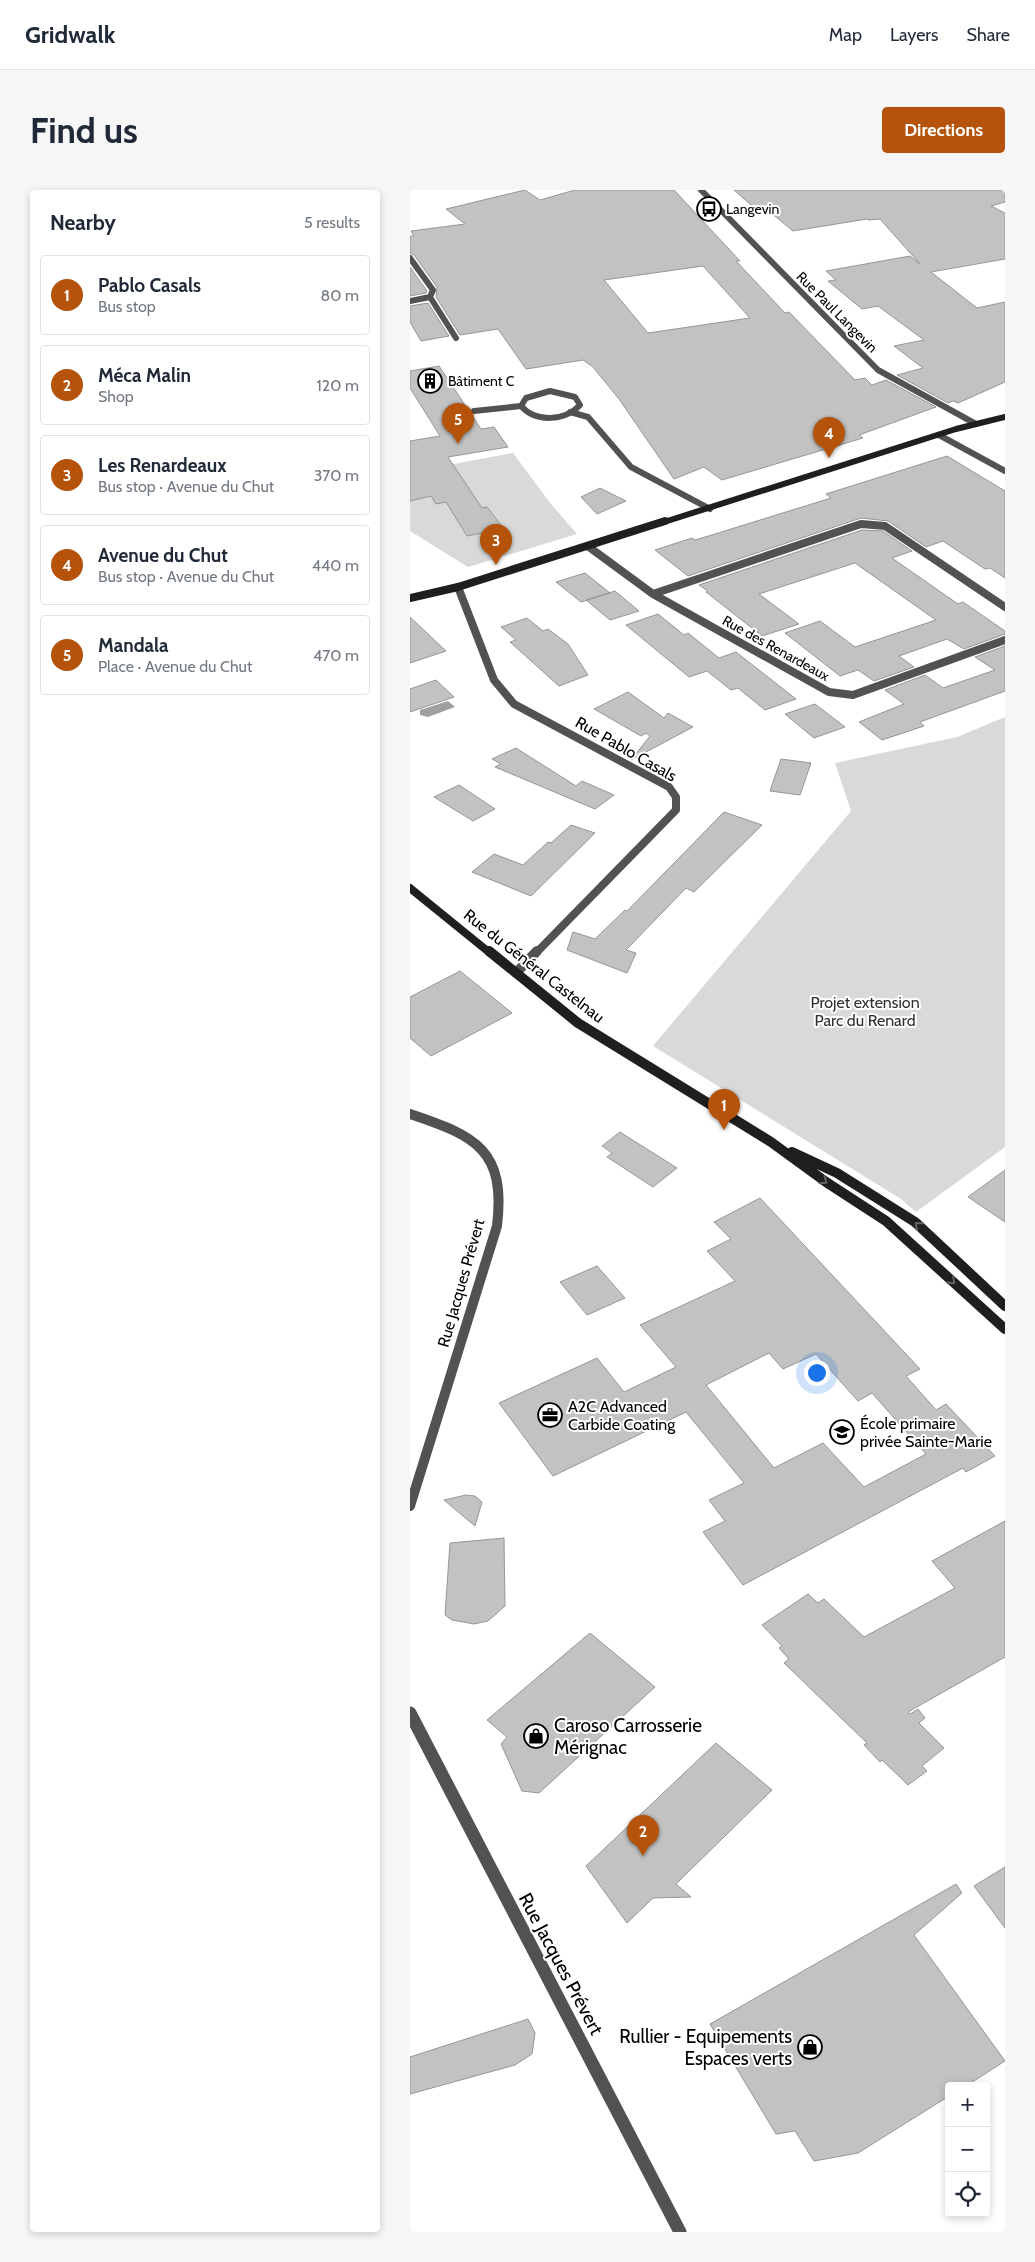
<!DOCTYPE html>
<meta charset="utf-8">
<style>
body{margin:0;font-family:Cabin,sans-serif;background:#f6f6f7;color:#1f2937}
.controls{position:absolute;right:15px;bottom:15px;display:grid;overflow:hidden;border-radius:5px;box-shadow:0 2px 8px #0003}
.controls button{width:45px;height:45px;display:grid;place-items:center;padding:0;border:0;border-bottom:1px solid #e0e1e3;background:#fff;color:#1f2937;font:25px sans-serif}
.you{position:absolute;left:406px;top:1182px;width:18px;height:18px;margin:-12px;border:4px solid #fff;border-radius:50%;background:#1a73e8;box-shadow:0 0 0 8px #1a73e833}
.badge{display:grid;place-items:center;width:32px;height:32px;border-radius:50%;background:#b45309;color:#fff;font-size:16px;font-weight:700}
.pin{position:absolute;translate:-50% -41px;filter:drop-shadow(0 1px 2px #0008)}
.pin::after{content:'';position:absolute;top:26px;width:18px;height:15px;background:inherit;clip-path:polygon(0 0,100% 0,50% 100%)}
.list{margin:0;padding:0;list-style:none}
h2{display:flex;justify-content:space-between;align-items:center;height:65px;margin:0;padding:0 20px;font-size:21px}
h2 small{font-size:16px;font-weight:400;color:#747a83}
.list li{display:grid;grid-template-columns:32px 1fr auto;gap:15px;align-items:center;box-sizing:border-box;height:80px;margin:0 10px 10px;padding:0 10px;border:1px solid #e0e1e3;border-radius:5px}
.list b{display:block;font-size:19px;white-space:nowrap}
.list p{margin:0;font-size:16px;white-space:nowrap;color:#747a83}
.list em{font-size:16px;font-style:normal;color:#747a83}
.icon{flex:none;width:28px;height:28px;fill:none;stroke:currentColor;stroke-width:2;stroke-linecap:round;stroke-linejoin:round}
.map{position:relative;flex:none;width:595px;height:2042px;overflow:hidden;border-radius:5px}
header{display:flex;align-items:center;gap:30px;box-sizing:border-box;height:70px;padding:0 25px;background:#fff;border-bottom:1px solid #e0e1e3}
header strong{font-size:24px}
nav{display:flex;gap:28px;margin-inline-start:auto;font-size:18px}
.intro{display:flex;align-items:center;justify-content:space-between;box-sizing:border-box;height:120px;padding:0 30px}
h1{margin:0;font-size:35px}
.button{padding:12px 22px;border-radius:5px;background:#b45309;color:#fff;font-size:18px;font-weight:700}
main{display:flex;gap:30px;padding:0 30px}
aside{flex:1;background:#fff;border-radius:5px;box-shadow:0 2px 8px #0003}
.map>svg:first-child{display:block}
</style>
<header>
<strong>Gridwalk</strong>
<nav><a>Map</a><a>Layers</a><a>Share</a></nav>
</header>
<div class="intro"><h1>Find us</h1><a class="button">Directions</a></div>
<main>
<aside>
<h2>Nearby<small>5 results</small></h2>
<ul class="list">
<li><span class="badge">1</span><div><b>Pablo Casals</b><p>Bus stop</p></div><em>80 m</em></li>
<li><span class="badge">2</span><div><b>Méca Malin</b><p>Shop</p></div><em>120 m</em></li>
<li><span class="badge">3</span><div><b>Les Renardeaux</b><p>Bus stop · Avenue du Chut</p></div><em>370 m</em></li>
<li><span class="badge">4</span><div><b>Avenue du Chut</b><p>Bus stop · Avenue du Chut</p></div><em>440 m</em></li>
<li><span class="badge">5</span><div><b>Mandala</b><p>Place · Avenue du Chut</p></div><em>470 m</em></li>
</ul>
</aside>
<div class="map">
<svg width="595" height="2042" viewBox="0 0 595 2042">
<rect width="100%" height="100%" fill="#fff"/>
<!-- green -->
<path fill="#d9d9d9" d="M 103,263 L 141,314 L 167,344 L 58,377 L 0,341 L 0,282 Z
M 595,527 L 595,957 L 506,1022 L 491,1009 L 243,856 L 441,621 L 425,573 L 547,547 Z"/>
<!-- water -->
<path fill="#a0a0a0" d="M 38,511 L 45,517 L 18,527 L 10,525 L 10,520 Z"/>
<!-- building -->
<path fill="#c2c2c2" stroke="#969696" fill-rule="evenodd" d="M 115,0 L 130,10 L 165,0 L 264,0 L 330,71 L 326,71 L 375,123 L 379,122 L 445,190 L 455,188 L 462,195 L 476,190 L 526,217 L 449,245 L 453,248 L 312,290 L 294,277 L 264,289 L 209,209 L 183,177 L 173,170 L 116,179 L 88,139 L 50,145 L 26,107 L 27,97 L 4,65 L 0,63 L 0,46 L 4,46 L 1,41 L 55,34 L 36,19 ZM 293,76 L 340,128 L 238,143 L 194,90 Z
M 324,0 L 595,0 L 595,12 L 581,16 L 595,23 L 595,69 L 521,82 L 567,118 L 595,112 L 595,192 L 548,213 L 543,211 L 538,213 L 487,185 L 513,178 L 484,156 L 514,150 L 468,116 L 452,119 L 418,91 L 426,90 L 416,81 L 500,66 L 510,74 L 470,29 L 459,30 L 457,29 L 383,41 L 360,22 L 350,23 Z
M 0,77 L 17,101 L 16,103 L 0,106 Z
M 18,113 L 39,146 L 11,151 L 0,132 L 0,116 Z
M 29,176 L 71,239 L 84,237 L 98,257 L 38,267 L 72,318 L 77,317 L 94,339 L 57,346 L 36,312 L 26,314 L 21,306 L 0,311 L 0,251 L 30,246 L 0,198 L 0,181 Z
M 537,266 L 595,301 L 595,388 L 580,378 L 575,379 L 533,351 L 516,357 L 478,331 L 451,328 L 278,386 L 245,360 L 282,348 L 285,350 L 305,344 L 421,308 L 416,304 Z
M 190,298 L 216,311 L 187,324 L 171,307 Z
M 452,340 L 473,341 L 502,361 L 482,368 L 548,414 L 553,412 L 595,441 L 595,444 L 554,459 L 537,449 L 489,466 L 504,477 L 464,491 L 448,480 L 430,486 L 375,443 L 410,431 L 445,457 L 526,430 L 445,373 L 349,404 L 389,434 L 352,446 L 296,402 L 298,401 L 289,395 Z
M 175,383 L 200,403 L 171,412 L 146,392 Z
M 205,401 L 229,421 L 200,430 L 176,410 Z
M 248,424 L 274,445 L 278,443 L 309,468 L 326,462 L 386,509 L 355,520 L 328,498 L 321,500 L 297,481 L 279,487 L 216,435 Z
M 0,427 L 36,461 L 0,473 Z
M 117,428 L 133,441 L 138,439 L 158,454 L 178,485 L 149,496 L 100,452 L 106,450 L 91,437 Z
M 595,456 L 595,501 L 510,532 L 514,536 L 472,550 L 449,532 L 494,514 L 475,500 L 515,485 L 533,498 L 585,480 L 565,467 Z
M 26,490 L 44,507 L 0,522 L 0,499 Z
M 218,502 L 254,528 L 258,523 L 283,537 L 221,570 L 240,546 L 236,543 L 231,546 L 184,519 Z
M 405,514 L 435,537 L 404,548 L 375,524 Z
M 106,558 L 166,596 L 172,591 L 204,605 L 185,619 L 85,577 L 91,574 L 82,569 Z
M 371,569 L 401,573 L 390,605 L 360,601 Z
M 49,595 L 85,619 L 63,631 L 24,607 Z
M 314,622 L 352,635 L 284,702 L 276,698 L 216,760 L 226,763 L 217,783 L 157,760 L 163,742 L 185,749 L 215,720 L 217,721 Z
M 161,635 L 185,643 L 121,706 L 62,682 L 84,664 L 113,675 L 138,652 L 141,653 Z
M 50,781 L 102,823 L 21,866 L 0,848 L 0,807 Z
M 210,942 L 221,949 L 267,978 L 243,997 L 197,967 L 202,963 L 192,956 Z
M 595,980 L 595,1032 L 558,1007 Z
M 350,1008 L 510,1179 L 496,1186 L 526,1220 L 536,1214 L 585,1266 L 556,1282 L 553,1278 L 333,1395 L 293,1342 L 315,1331 L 299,1310 L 334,1293 L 276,1222 L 143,1286 L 89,1213 L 187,1168 L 214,1202 L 266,1177 L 230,1135 L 325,1091 L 297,1061 L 321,1049 L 304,1032 ZM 359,1163 L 373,1179 L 406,1164 L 448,1211 L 462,1203 L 516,1264 L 454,1297 L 413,1253 L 364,1278 L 296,1195 Z
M 187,1076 L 215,1108 L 177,1125 L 150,1092 Z
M 56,1305 L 65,1306 L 72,1312 L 65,1336 L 34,1310 Z
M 595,1331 L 595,1467 L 498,1522 L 500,1524 L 508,1519 L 515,1528 L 509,1533 L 534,1558 L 512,1576 L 517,1581 L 498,1595 L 472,1570 L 470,1572 L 454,1555 L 457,1553 L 374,1473 L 379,1469 L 369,1458 L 372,1456 L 352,1435 L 398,1404 L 408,1413 L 414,1409 L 454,1447 L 545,1398 L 522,1371 Z
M 94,1348 L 95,1416 L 78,1431 L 64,1434 L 42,1430 L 35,1425 L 40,1353 Z
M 180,1443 L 245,1497 L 129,1603 L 112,1601 L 91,1554 L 97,1547 L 77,1530 Z
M 306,1553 L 362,1600 L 266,1694 L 281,1707 L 243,1708 L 217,1733 L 176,1676 Z
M 595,1677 L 595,1738 L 564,1696 Z
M 546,1694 L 552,1703 L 504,1745 L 595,1871 L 556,1896 L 539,1896 L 539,1906 L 448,1963 L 404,1971 L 385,1941 L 366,1944 L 300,1834 Z
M 118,1829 L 125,1843 L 122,1864 L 105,1875 L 0,1904 L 0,1867 Z"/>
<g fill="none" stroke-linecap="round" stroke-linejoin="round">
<!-- street-far3 -->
<path stroke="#525252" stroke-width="6" d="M 291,0 L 468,180 L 566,234
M 0,68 L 23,100 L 20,107
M 20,107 L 46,148
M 0,111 L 20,107
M 140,201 L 165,207 L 170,215 C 155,231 126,233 111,216 L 116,208 Z
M 64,221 L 111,216
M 160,222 L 178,227 L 221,277 L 300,319
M 529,245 L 595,281"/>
<!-- street-far2 -->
<path stroke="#525252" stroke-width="8" d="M 179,357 L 243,404 L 419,502 L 443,505 L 595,450
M 48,397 L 84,490 L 104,514 L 259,597 L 266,607 L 266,620 L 126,763
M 243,404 L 451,334 L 475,336 L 595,417"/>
<!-- street-far1 -->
<path stroke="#525252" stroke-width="10" d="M 106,783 L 127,761
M 0,924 C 66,946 96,960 87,1036 L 0,1316"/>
<!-- street -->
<path stroke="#525252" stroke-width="13" d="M 0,1523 L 270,2042"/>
<!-- secondary-far2 -->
<path stroke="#1f1f1f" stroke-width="6" d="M 251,333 L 546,239 L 595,227"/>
<!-- secondary-far1 -->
<path stroke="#1f1f1f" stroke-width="8" d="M 0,408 L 48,397 L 255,331
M 0,698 L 80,763"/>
<!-- secondary -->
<path stroke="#1f1f1f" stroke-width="10" d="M 79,761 L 168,833 L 361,952 L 416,992 L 476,1031 L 595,1139
M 382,962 L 427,983 L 505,1032 L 595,1116"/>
</g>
<!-- one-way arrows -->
<defs><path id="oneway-chevron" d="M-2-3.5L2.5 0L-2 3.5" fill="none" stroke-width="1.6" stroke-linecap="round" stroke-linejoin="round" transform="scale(1.25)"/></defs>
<g stroke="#626262">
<use href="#oneway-chevron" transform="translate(414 991) rotate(35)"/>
<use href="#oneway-chevron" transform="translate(508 1035) rotate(-139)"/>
<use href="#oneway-chevron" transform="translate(542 1091) rotate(43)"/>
</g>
<!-- icons -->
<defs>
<g id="bus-ring" transform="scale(1.25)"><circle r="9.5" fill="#fff" stroke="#000" stroke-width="1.5"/><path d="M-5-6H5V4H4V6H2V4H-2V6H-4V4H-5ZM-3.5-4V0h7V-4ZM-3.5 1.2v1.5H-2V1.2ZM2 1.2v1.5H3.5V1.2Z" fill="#000"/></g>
<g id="building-ring" transform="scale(1.25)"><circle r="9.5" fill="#fff" stroke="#000" stroke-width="1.5"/><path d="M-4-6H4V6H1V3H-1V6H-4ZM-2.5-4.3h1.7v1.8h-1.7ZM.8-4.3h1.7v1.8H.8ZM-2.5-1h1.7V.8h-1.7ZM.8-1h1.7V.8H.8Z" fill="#000"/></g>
<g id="office-ring" transform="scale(1.25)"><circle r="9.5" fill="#fff" stroke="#000" stroke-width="1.5"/><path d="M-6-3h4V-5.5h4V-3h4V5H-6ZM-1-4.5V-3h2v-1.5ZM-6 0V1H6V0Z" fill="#000"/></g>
<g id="school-ring" transform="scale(1.25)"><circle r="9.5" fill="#fff" stroke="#000" stroke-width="1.5"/><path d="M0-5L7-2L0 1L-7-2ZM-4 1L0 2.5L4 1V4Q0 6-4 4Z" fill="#000"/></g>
<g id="shop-ring" transform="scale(1.25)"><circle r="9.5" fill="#fff" stroke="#000" stroke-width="1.5"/><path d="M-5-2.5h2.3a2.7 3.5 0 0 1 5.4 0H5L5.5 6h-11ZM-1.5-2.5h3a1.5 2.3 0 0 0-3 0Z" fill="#000"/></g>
</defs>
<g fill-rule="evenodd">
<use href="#bus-ring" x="299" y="19"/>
<use href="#building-ring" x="20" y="191"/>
<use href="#office-ring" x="140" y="1225"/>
<use href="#school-ring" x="432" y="1242"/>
<use href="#shop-ring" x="126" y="1546"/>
<use href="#shop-ring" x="400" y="1857"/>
</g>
<g text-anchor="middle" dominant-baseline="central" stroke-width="4" stroke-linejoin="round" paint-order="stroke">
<!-- far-poi labels -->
<g font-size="14" fill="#000" stroke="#fff" text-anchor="start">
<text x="316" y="19">Langevin</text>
<text x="38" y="191">Bâtiment C</text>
</g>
<!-- far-street labels -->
<g font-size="14" fill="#000" stroke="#fff">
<text transform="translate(427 122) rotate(45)">Rue Paul Langevin</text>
<text transform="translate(366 458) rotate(29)">Rue des Renardeaux</text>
</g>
<!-- street labels -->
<g font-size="16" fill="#000" stroke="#fff">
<text transform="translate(216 559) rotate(30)">Rue Pablo Casals</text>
<text transform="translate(124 776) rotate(38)">Rue du Général Castelnau</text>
<text transform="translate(51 1093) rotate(-74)">Rue Jacques Prévert</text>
</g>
<!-- park labels -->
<g font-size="16" fill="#303030" stroke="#fff">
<text x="455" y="812">Projet extension<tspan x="455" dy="18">Parc du Renard</tspan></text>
</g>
<!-- poi labels -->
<g font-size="16" fill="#000" stroke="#fff" text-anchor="start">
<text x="158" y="1216">A2C Advanced<tspan x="158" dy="18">Carbide Coating</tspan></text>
<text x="450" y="1233">École primaire<tspan x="450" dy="18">privée Sainte-Marie</tspan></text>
</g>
<!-- near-poi labels -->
<g font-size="19" fill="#000" stroke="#fff" text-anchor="start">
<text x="144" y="1535">Caroso Carrosserie<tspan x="144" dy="22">Mérignac</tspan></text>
<text x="382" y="1846" text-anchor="end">Rullier - Equipements<tspan x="382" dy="22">Espaces verts</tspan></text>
</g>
<!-- near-street labels -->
<g font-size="19" fill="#000" stroke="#fff">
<text transform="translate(151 1774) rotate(62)">Rue Jacques Prévert</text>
</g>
</g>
</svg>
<div class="controls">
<button>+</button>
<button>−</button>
<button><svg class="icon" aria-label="locate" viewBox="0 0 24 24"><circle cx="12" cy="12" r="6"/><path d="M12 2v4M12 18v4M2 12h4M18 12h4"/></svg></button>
</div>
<div class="you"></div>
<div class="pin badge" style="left:314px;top:940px">1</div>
<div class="pin badge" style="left:233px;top:1666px">2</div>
<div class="pin badge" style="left:86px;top:375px">3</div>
<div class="pin badge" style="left:419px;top:268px">4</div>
<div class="pin badge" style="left:48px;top:254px">5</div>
</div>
</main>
